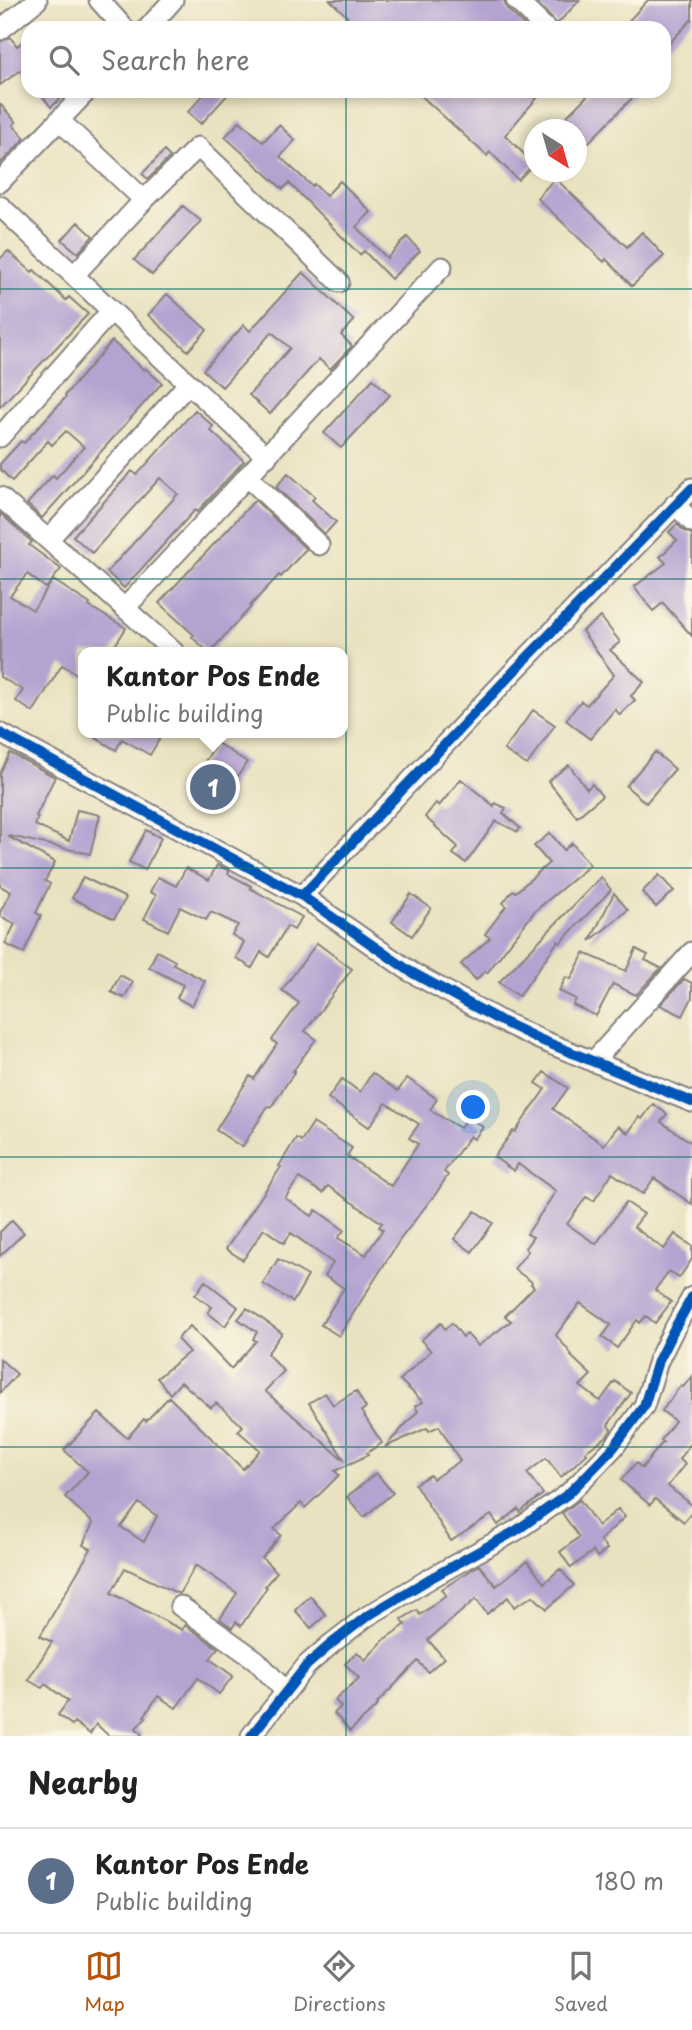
<!DOCTYPE html>
<style>
body{margin:0;font-family:"Playpen Sans",sans-serif;background:#f2f2f2;color:#222}
.compass{position:absolute;left:524px;top:119px;width:63px;height:63px;border-radius:50%;background:#fff;box-shadow:0 4px 10px #0003;rotate:143deg}
.you{position:absolute;left:474px;top:1108px;width:24px;height:24px;margin:-18px;border:5px solid #fff;border-radius:50%;background:#1a73e8;box-shadow:0 0 0 10px #1a73e833}
.badge{display:grid;place-items:center;width:46px;height:46px;border-radius:50%;background:#b45309;color:#fff;font-size:23px;font-weight:700}
.pin{position:absolute;translate:-50% -50%;border:4px solid #fff;box-shadow:0 2px 7px #0006}
.popup{position:absolute;left:78px;top:647px;width:270px;height:91px;box-sizing:border-box;display:grid;place-content:center;border-radius:14px;background:#fff;filter:drop-shadow(0 2px 5px #0005);font-size:23px;white-space:nowrap;color:#767676}
.popup b{font-size:26px;color:#222}
.popup::after{content:'';position:absolute;left:50%;top:100%;margin-left:-14px;border:14px solid transparent;border-top-color:#fff}
.list{margin:0;padding:0;list-style:none}
h2{display:flex;justify-content:space-between;align-items:center;height:91px;margin:0;padding:0 28px;font-size:30px}
h2 small{font-size:23px;font-weight:400;color:#767676}
.list li{display:grid;grid-template-columns:46px 1fr auto;gap:21px;align-items:center;box-sizing:border-box;height:105px;padding:0 28px;border-top:2px solid #e0e0e0}
.list b{display:block;font-size:26px;white-space:nowrap}
.list p{margin:0;font-size:23px;white-space:nowrap;color:#767676}
.list em{font-size:23px;font-style:normal;color:#767676}
.icon{flex:none;width:38px;height:38px;fill:none;stroke:currentColor;stroke-width:2;stroke-linecap:round;stroke-linejoin:round}
.map{position:relative;flex:none;width:692px;height:1736px;overflow:hidden}
.search{position:absolute;background:#fff;box-shadow:0 4px 10px #0003;left:21px;right:21px;top:21px;height:77px;display:flex;align-items:center;gap:18px;box-sizing:border-box;padding:0 24px;border-radius:21px;color:#767676;font-size:26px}
.sheet{height:196px;background:#fff}
nav{display:flex;justify-content:space-around;align-items:center;box-sizing:border-box;height:98px;border-top:2px solid #e0e0e0;background:#fff;font-size:19px;color:#767676}
nav a{display:grid;justify-items:center;gap:4px}
nav .on{color:#b45309}
.map>svg:first-child{display:block}
</style>
<div class="map">
<svg width="692" height="1736" viewBox="0 0 692 1736">
<rect width="100%" height="100%" fill="#fcf5e5"/>
<filter id="ink" filterUnits="userSpaceOnUse"><feTurbulence type="fractalNoise" baseFrequency=".0143" numOctaves="2"/><feDisplacementMap in="SourceGraphic" scale="14" xChannelSelector="R" yChannelSelector="G"/><feConvolveMatrix kernelMatrix="1 2 1 2 8 2 1 2 1" color-interpolation-filters="sRGB"/></filter>
<filter id="wash" filterUnits="userSpaceOnUse"><feTurbulence type="fractalNoise" baseFrequency=".00686" numOctaves="4" result="noise"/><feDisplacementMap in="SourceGraphic" scale="28" xChannelSelector="R" yChannelSelector="G"/><feGaussianBlur stdDeviation="1.57" result="paint"/><feColorMatrix in="noise" values="0 0 0 0 0 0 0 0 0 0 0 0 0 0 0 0 0 1.4 0 .05"/><feComposite in="paint" operator="in"/></filter>
<g filter="url(#wash)">
<rect width="100%" height="100%" fill="#e9e2c0"/>
<g id="blocks">
<!-- building -->
<path fill="#b4a2d1" fill-rule="evenodd" d="M 330,0 L 504,0 L 507,9 L 527,28 L 359,28 Z
M 534,0 L 580,0 L 557,24 Z
M 648,0 L 692,0 L 692,19 L 664,49 L 664,28 L 622,28 Z
M 10,37 L 17,46 L 28,38 L 28,79 L 21,70 L 0,85 L 0,42 Z
M 38,91 L 69,91 L 51,107 Z
M 207,91 L 231,91 L 201,124 L 188,112 Z
M 416,91 L 543,91 L 505,135 L 534,164 L 518,180 L 490,152 L 487,156 Z
M 592,91 L 639,91 L 587,144 L 577,133 L 577,130 L 573,130 L 563,120 Z
M 0,104 L 16,122 L 13,125 L 25,138 L 0,164 Z
M 240,121 L 263,142 L 279,125 L 295,140 L 280,157 L 312,186 L 314,184 L 326,196 L 340,181 L 371,212 L 356,227 L 387,258 L 407,237 L 420,251 L 391,279 L 364,251 L 360,255 L 289,183 L 283,189 L 225,137 Z
M 164,151 L 170,157 L 148,179 L 142,174 Z
M 555,178 L 627,247 L 642,232 L 664,256 L 632,286 L 606,259 L 604,262 L 537,198 Z
M 183,206 L 201,221 L 152,275 L 134,260 Z
M 78,222 L 93,236 L 78,253 L 62,240 Z
M 8,251 L 32,272 L 34,270 L 66,300 L 69,297 L 88,314 L 0,407 L 0,259 Z
M 303,272 L 354,321 L 341,335 L 352,346 L 330,369 L 319,359 L 270,414 L 249,395 L 290,348 L 272,332 L 222,387 L 203,370 L 244,325 L 250,331 Z
M 167,294 L 207,330 L 188,351 L 148,315 Z
M 112,341 L 144,370 L 145,368 L 162,383 L 42,518 L 27,504 L 53,475 L 56,478 L 84,447 L 66,431 L 52,445 L 48,441 L 12,481 L 0,469 L 0,464 L 21,441 L 24,443 L 66,397 L 65,395 Z
M 373,379 L 390,395 L 341,448 L 324,433 Z
M 195,410 L 213,426 L 210,430 L 244,461 L 197,512 L 195,510 L 124,588 L 107,572 L 178,494 L 160,478 L 92,553 L 73,536 L 132,471 L 137,475 Z
M 288,473 L 315,497 L 312,500 L 336,522 L 325,534 L 276,487 Z
M 255,500 L 306,549 L 281,577 L 279,575 L 250,606 L 251,607 L 210,652 L 208,652 L 192,637 L 194,635 L 159,603 Z
M 0,513 L 32,542 L 29,545 L 61,569 L 46,588 L 27,574 L 10,596 L 33,610 L 53,580 L 90,604 L 89,606 L 126,628 L 111,652 L 83,652 L 83,678 L 62,665 L 33,712 L 16,701 L 23,690 L 0,677 Z
M 677,524 L 684,531 L 692,534 L 692,636 L 663,603 L 653,611 L 634,587 L 666,563 L 660,557 L 677,540 L 669,532 Z
M 601,617 L 620,642 L 610,650 L 644,682 L 631,696 L 635,700 L 620,715 L 615,709 L 590,739 L 566,720 L 581,701 L 587,705 L 614,675 L 582,631 Z
M 533,710 L 555,725 L 527,765 L 504,750 Z
M 88,733 L 163,733 L 150,755 L 122,739 L 116,750 Z
M 217,743 L 247,762 L 224,797 L 194,778 Z
M 655,752 L 675,769 L 646,803 L 626,786 Z
M 10,753 L 55,777 L 36,816 L 38,817 L 35,825 L 69,841 L 77,810 L 100,815 L 90,854 L 10,836 L 9,837 L 55,862 L 45,881 L 50,884 L 36,913 L 41,915 L 24,953 L 5,944 L 15,924 L 0,916 L 0,912 L 11,892 L 0,886 L 0,773 Z
M 569,765 L 587,789 L 592,784 L 602,796 L 577,817 L 548,781 Z
M 461,779 L 494,806 L 495,803 L 506,808 L 503,813 L 520,828 L 518,832 L 496,821 L 466,863 L 453,854 L 458,847 L 425,817 L 436,803 L 439,806 Z
M 146,830 L 161,838 L 145,870 L 129,862 Z
M 550,833 L 564,850 L 572,843 L 590,865 L 535,911 L 487,973 L 485,971 L 476,980 L 461,964 L 490,938 L 485,934 L 506,906 L 503,903 L 513,890 L 516,892 L 549,863 L 534,846 Z
M 217,865 L 230,871 L 228,874 L 251,886 L 250,888 L 302,917 L 294,930 L 287,926 L 269,957 L 261,952 L 252,968 L 236,958 L 244,942 L 232,935 L 238,925 L 211,912 L 206,920 L 180,907 L 168,931 L 144,919 L 156,895 L 150,892 L 158,877 L 176,886 L 186,868 L 209,880 Z
M 659,875 L 674,891 L 656,907 L 642,892 Z
M 83,877 L 126,898 L 114,919 L 72,898 Z
M 601,877 L 611,890 L 560,943 L 558,941 L 519,996 L 499,982 Z
M 614,893 L 628,910 L 590,941 Z
M 411,894 L 431,908 L 412,936 L 392,922 Z
M 317,943 L 352,969 L 305,1031 L 316,1039 L 293,1071 L 295,1071 L 271,1107 L 268,1106 L 242,1147 L 216,1130 L 250,1076 L 254,1079 L 277,1044 L 272,1040 L 299,1003 L 282,990 Z
M 636,949 L 648,955 L 645,960 L 661,968 L 636,995 L 613,984 L 596,1016 L 573,1005 L 576,999 L 559,991 L 566,977 L 571,979 L 584,953 L 626,971 Z
M 157,951 L 175,961 L 173,964 L 205,981 L 192,1006 L 177,998 L 183,985 L 149,967 Z
M 120,975 L 133,982 L 124,998 L 111,992 Z
M 684,979 L 692,983 L 692,998 L 683,1016 L 660,1005 Z
M 544,1072 L 568,1088 L 553,1109 L 604,1145 L 618,1126 L 628,1133 L 639,1117 L 642,1119 L 653,1104 L 667,1114 L 661,1122 L 692,1143 L 692,1204 L 654,1178 L 643,1194 L 612,1173 L 594,1201 L 586,1197 L 567,1224 L 596,1244 L 626,1202 L 644,1214 L 634,1227 L 664,1249 L 675,1234 L 692,1246 L 692,1259 L 679,1278 L 669,1271 L 655,1290 L 671,1302 L 655,1323 L 646,1316 L 640,1323 L 637,1320 L 617,1348 L 602,1337 L 611,1325 L 580,1303 L 556,1335 L 572,1355 L 571,1356 L 591,1375 L 580,1386 L 600,1401 L 615,1381 L 631,1393 L 608,1425 L 611,1430 L 607,1436 L 585,1452 L 587,1454 L 561,1477 L 546,1458 L 527,1473 L 543,1494 L 520,1512 L 518,1509 L 498,1525 L 491,1515 L 451,1541 L 415,1484 L 430,1475 L 433,1479 L 460,1461 L 439,1426 L 429,1431 L 427,1428 L 385,1447 L 418,1411 L 415,1406 L 423,1402 L 400,1380 L 431,1351 L 421,1340 L 441,1323 L 445,1329 L 452,1323 L 463,1337 L 467,1334 L 478,1346 L 511,1321 L 505,1316 L 534,1287 L 531,1284 L 532,1282 L 514,1269 L 528,1251 L 525,1248 L 533,1237 L 527,1234 L 556,1191 L 518,1164 L 514,1171 L 494,1157 L 513,1131 L 515,1132 L 545,1089 L 536,1083 Z
M 372,1073 L 398,1091 L 407,1078 L 437,1099 L 430,1110 L 460,1128 L 468,1117 L 483,1127 L 474,1139 L 470,1136 L 444,1172 L 448,1175 L 433,1198 L 432,1198 L 399,1241 L 339,1336 L 321,1325 L 344,1288 L 325,1276 L 333,1263 L 291,1233 L 284,1243 L 264,1229 L 243,1260 L 226,1249 L 281,1167 L 279,1166 L 296,1138 L 301,1141 L 313,1123 L 352,1148 L 347,1156 L 391,1186 L 418,1144 L 409,1138 L 419,1124 L 386,1103 L 369,1127 L 328,1098 L 342,1079 L 360,1092 ZM 299,1178 L 323,1193 L 328,1186 L 382,1223 L 379,1227 L 383,1229 L 366,1255 L 338,1238 L 344,1230 L 316,1210 L 312,1216 L 285,1198 Z
M 475,1211 L 493,1223 L 472,1252 L 454,1239 Z
M 12,1220 L 24,1233 L 0,1256 L 0,1232 Z
M 278,1259 L 308,1276 L 293,1302 L 263,1284 Z
M 205,1281 L 238,1307 L 225,1326 L 208,1313 L 212,1307 L 195,1295 Z
M 247,1308 L 282,1333 L 267,1354 L 284,1371 L 265,1391 L 345,1461 L 309,1403 L 325,1393 L 333,1405 L 356,1391 L 366,1408 L 361,1411 L 382,1443 L 367,1453 L 368,1455 L 335,1471 L 339,1475 L 324,1490 L 305,1508 L 301,1503 L 274,1529 L 281,1535 L 262,1558 L 277,1572 L 265,1586 L 267,1587 L 241,1626 L 236,1622 L 232,1628 L 220,1619 L 237,1593 L 196,1565 L 179,1594 L 125,1568 L 111,1593 L 182,1630 L 185,1625 L 218,1648 L 210,1659 L 233,1676 L 219,1694 L 198,1678 L 176,1708 L 158,1696 L 144,1716 L 146,1717 L 136,1728 L 143,1736 L 109,1736 L 96,1724 L 90,1734 L 74,1722 L 72,1725 L 58,1715 L 68,1701 L 45,1684 L 42,1688 L 28,1680 L 52,1642 L 40,1636 L 91,1549 L 83,1545 L 93,1523 L 65,1497 L 88,1472 L 64,1450 L 99,1413 L 127,1438 L 144,1419 L 146,1421 L 169,1397 L 243,1469 L 260,1450 L 238,1431 L 243,1426 L 216,1403 L 211,1408 L 181,1382 L 170,1394 L 157,1378 L 189,1352 L 177,1339 L 190,1326 L 231,1369 L 256,1341 L 253,1339 L 257,1332 L 238,1319 ZM 139,1503 L 157,1516 L 144,1542 L 121,1527 Z
M 0,1359 L 17,1374 L 0,1393 Z
M 692,1376 L 692,1441 L 679,1459 L 685,1464 L 668,1486 L 692,1505 L 692,1512 L 684,1522 L 655,1499 L 650,1505 L 621,1480 L 636,1463 L 642,1468 L 663,1442 L 661,1440 L 675,1421 L 662,1411 L 681,1385 L 683,1387 Z
M 376,1473 L 393,1493 L 364,1517 L 347,1497 Z
M 580,1500 L 598,1526 L 618,1509 L 625,1517 L 600,1540 L 607,1549 L 597,1557 L 593,1551 L 571,1568 L 560,1552 L 579,1537 L 562,1513 Z
M 527,1561 L 544,1583 L 560,1569 L 574,1585 L 547,1609 L 533,1596 L 514,1607 L 508,1597 L 487,1614 L 476,1599 L 428,1640 L 444,1658 L 428,1672 L 418,1661 L 377,1703 L 378,1705 L 350,1731 L 334,1713 L 341,1707 L 335,1700 L 359,1678 L 345,1664 L 357,1652 L 365,1660 L 386,1638 L 405,1625 L 402,1619 L 417,1610 L 420,1615 L 446,1595 L 442,1589 L 479,1565 L 496,1586 Z
M 310,1596 L 326,1615 L 311,1628 L 295,1610 Z"/>
</g>
</g>
<g filter="url(#ink)">
<use href="#blocks" fill-opacity="0" stroke="#86827e" stroke-width="2"/>
<g fill="none" stroke-linecap="round" stroke-linejoin="round">
<!-- minor casing -->
<g stroke="#86827e" stroke-width="23">
<path id="minor" d="M 99,0 L 124,28
M 516,0 L 545,28
M 148,28 L 173,0
M 0,30 L 37,0
M 59,120 L 144,200
M 0,182 L 87,91
M 0,206 L 267,457
M 74,275 L 144,200 L 198,147 L 339,282
M 0,437 L 111,311
M 247,476 L 319,545
M 0,497 L 174,652
M 675,504 L 692,522
M 49,539 L 188,384
M 125,608 L 442,267
M 0,733 L 302,896 L 411,972 L 499,1020 L 541,1040 L 692,1102
M 302,896 L 516,669 L 692,488
M 593,1062 L 692,952
M 180,1606 L 256,1660 L 286,1692
M 251,1736 L 307,1665 L 331,1644 L 366,1617 L 431,1578 L 517,1530 L 568,1494 L 589,1473 L 614,1447 L 644,1406 L 658,1361 L 672,1333 L 692,1297"/>
</g>
<!-- minor -->
<use href="#minor" stroke="#fff" stroke-width="19"/>
<!-- cycleway casing -->
<g stroke="#fcf5e5" stroke-width="15">
<path id="cycleway" d="M 0,733 L 302,896 L 411,972 L 499,1020 L 541,1040 L 692,1102
M 302,896 L 516,669 L 692,488
M 251,1736 L 307,1665 L 331,1644 L 366,1617 L 431,1578 L 517,1530 L 568,1494 L 589,1473 L 614,1447 L 644,1406 L 658,1361 L 672,1333 L 692,1297"/>
</g>
<!-- cycleway -->
<use href="#cycleway" stroke="#0057b8" stroke-width="10"/>
</g>
</g>
<!-- grid -->
<path fill="none" stroke="#0f766e" stroke-width="2" stroke-opacity="0.55" d="M 346,0 L 346,28M 346,91 L 346,1736M 0,289 L 692,289M 0,579 L 692,579M 0,868 L 692,868M 0,1157 L 692,1157M 0,1447 L 692,1447"/>
</svg>
<svg class="compass" viewBox="-18 -18 36 36"><path d="M0-13l5 13h-10z" fill="#e53935"/><path d="M0 13l5-13h-10z" fill="#767676"/></svg>
<div class="you"></div>
<div class="pin badge" style="left:213px;top:787px;background:#5c6f8a">1</div>
<div class="popup"><b>Kantor Pos Ende</b>Public building</div>
<div class="search"><svg class="icon" aria-label="search" viewBox="0 0 24 24"><circle cx="10" cy="10" r="6"/><path d="M15 15l6 6"/></svg>Search here</div>
</div>
<section class="sheet">
<h2>Nearby<small></small></h2>
<ul class="list">
<li><span class="badge" style="background:#5c6f8a">1</span><div><b>Kantor Pos Ende</b><p>Public building</p></div><em>180 m</em></li>
</ul>
</section>
<nav>
<a class="on"><svg class="icon" aria-label="map" viewBox="0 0 24 24"><path d="M3 6l6-2 6 2 6-2v14l-6 2-6-2-6 2zM9 4v14M15 6v14"/></svg>Map</a>
<a><svg class="icon" aria-label="directions" viewBox="0 0 24 24"><path d="M12 3l9 9-9 9-9-9zM9 14v-3h6M13 9l2 2-2 2"/></svg>Directions</a>
<a><svg class="icon" aria-label="saved" viewBox="0 0 24 24"><path d="M7 4h10v16l-5-4-5 4z"/></svg>Saved</a>
</nav>
